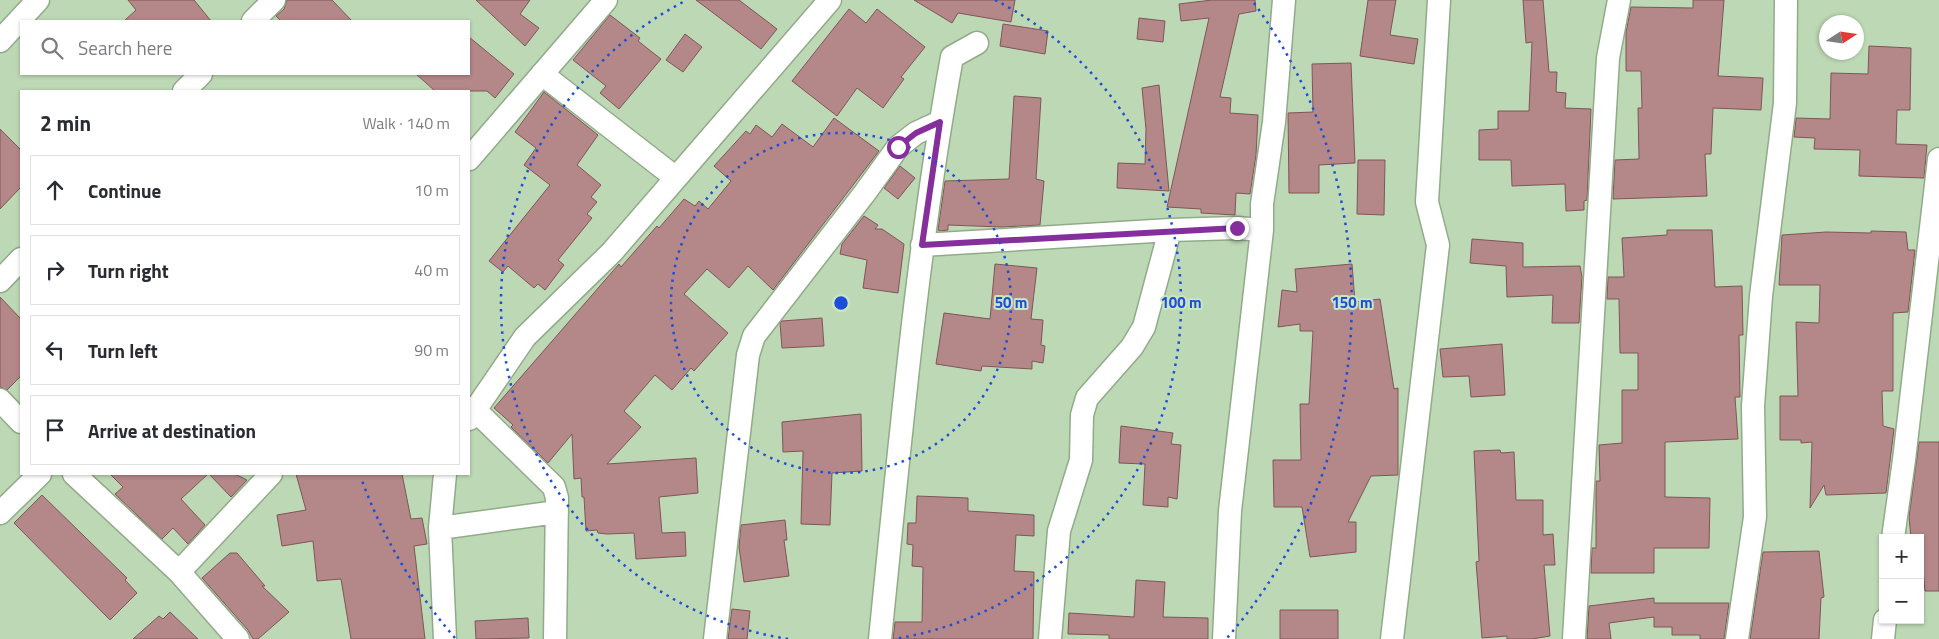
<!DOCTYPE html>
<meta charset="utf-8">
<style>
body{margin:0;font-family:"Titillium Web",sans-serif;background:#f7f7f7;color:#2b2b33}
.controls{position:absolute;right:15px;bottom:15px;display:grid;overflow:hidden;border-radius:0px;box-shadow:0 1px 4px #0004}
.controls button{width:45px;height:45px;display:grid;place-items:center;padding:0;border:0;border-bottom:1px solid #e1e1e2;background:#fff;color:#2b2b33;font:25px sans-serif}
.compass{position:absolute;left:1819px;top:15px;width:45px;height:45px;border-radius:50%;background:#fff;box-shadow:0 1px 4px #0004;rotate:78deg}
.stop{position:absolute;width:15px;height:15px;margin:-11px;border:4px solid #852f9d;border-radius:50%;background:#fff}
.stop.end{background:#852f9d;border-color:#fff;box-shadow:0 1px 5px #0008}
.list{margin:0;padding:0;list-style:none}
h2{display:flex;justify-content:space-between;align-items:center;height:65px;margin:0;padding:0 20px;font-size:21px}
h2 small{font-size:16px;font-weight:400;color:#7c7c81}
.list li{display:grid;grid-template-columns:32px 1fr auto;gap:15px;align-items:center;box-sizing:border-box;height:70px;margin:0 10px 10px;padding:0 10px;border:1px solid #e1e1e2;border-radius:0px}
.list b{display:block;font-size:19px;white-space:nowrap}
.list em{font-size:16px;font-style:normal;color:#7c7c81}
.icon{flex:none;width:28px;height:28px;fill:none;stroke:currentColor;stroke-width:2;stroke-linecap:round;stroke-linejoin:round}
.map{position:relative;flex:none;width:1939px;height:639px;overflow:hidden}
.search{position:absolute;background:#fff;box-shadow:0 1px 4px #0004;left:20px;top:20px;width:450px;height:55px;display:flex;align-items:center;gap:12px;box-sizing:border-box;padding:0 18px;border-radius:0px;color:#7c7c81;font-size:19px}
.panel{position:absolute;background:#fff;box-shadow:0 1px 4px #0004;left:20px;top:90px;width:450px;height:385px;border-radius:0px}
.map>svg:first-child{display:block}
</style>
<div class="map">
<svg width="1939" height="639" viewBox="0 0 1939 639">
<rect width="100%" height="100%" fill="#bdd8b5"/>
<!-- building -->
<path fill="#b48788" stroke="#7f5657" d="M 128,0 L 194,0 L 211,21 L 124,21 L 136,10 Z
M 287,0 L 332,0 L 352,21 L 281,21 L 276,16 L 284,9 Z
M 476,0 L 530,0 L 520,14 L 539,28 L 525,46 Z
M 696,0 L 739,0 L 777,29 L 761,49 Z
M 914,0 L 1015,0 L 1011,22 L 958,13 L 952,23 Z
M 1212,0 L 1255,0 L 1256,11 L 1239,14 L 1220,97 L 1231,98 L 1230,113 L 1258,115 L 1256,155 L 1250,194 L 1236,193 L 1235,215 L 1201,213 L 1201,209 L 1167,207 L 1209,18 L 1181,21 L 1179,4 Z
M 1368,0 L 1396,0 L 1390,35 L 1418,39 L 1414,64 L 1360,56 Z
M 1523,0 L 1543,0 L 1549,72 L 1557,72 L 1556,92 L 1566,93 L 1565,108 L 1591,109 L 1587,200 L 1584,201 L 1584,210 L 1566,211 L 1565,184 L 1512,186 L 1511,160 L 1479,160 L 1479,130 L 1498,129 L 1498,111 L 1529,111 L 1532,42 L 1526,43 Z
M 1693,0 L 1724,0 L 1718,76 L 1763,78 L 1761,110 L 1713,108 L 1711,154 L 1705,154 L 1707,196 L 1613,199 L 1615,160 L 1639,159 L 1638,108 L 1642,108 L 1641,71 L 1626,71 L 1626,32 L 1631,7 L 1693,8 Z
M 849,9 L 866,23 L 877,9 L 925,47 L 901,77 L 904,79 L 883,108 L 857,88 L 837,116 L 792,81 Z
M 610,15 L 640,38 L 638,41 L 661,59 L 619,109 L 600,93 L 606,86 L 573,60 Z
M 1139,18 L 1165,21 L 1163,42 L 1137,39 Z
M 1003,24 L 1048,31 L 1045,54 L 1000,46 Z
M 685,34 L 702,47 L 683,72 L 666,60 Z
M 469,37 L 514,74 L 495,98 L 487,91 L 435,91 L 416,74 L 469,74 Z
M 1869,46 L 1911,48 L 1910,110 L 1897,110 L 1896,144 L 1927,145 L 1924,178 L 1859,176 L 1860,150 L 1814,149 L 1815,138 L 1794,137 L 1796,118 L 1830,119 L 1831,73 L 1868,74 Z
M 1351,63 L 1355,163 L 1319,165 L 1319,193 L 1289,193 L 1288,113 L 1313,112 L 1312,64 Z
M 1159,85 L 1169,191 L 1117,188 L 1118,163 L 1145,164 L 1146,129 L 1142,88 Z
M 544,92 L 598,135 L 577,165 L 601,185 L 591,197 L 597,202 L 587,214 L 592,218 L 558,260 L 564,265 L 545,290 L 538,284 L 534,288 L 508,266 L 503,272 L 489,261 L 550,185 L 524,165 L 536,148 L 515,132 Z
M 1014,96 L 1041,98 L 1036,179 L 1044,181 L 1040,225 L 1002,227 L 948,225 L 948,230 L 940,231 L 938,230 L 945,181 L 1009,179 Z
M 834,118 L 879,151 L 773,290 L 748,266 L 729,288 L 707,269 L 684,294 L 728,333 L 694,371 L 691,368 L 672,390 L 655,375 L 624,411 L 641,427 L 607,464 L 696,458 L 698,493 L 659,497 L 662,533 L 685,532 L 686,556 L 636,559 L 634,533 L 607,534 L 598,533 L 597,530 L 586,531 L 584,497 L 582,497 L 581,478 L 574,479 L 572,434 L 548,463 L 511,427 L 513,425 L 494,408 L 619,264 L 621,267 L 657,226 L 659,228 L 684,199 L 695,206 L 699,201 L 708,209 L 731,181 L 714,166 L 746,131 L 750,134 L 756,125 L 772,137 L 782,124 L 813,147 Z
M 0,129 L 21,150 L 21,187 L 0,209 Z
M 1358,160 L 1385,160 L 1384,215 L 1357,214 Z
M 900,166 L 915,178 L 898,199 L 884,188 Z
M 864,216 L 878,225 L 875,229 L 882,229 L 904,244 L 898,293 L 863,288 L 867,260 L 840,254 L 842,244 Z
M 1667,230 L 1712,230 L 1715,287 L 1742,286 L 1743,335 L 1739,335 L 1740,397 L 1735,397 L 1738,439 L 1665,442 L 1665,497 L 1710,498 L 1709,548 L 1654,548 L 1654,573 L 1591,573 L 1592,548 L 1596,548 L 1596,481 L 1600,481 L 1599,445 L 1622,443 L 1622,390 L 1638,390 L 1638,353 L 1620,353 L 1619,299 L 1607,299 L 1608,277 L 1624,277 L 1622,238 L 1667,235 Z
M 1871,231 L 1906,232 L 1908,250 L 1915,250 L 1908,312 L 1893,313 L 1893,391 L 1882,391 L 1883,426 L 1894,429 L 1886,493 L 1826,495 L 1824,485 L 1810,508 L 1812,442 L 1801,443 L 1801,440 L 1780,440 L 1780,396 L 1798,396 L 1796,322 L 1819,323 L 1820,285 L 1779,285 L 1782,235 L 1826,232 L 1871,233 Z
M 1472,239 L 1523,243 L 1523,267 L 1580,266 L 1582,277 L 1579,323 L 1552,323 L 1553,295 L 1507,297 L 1506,266 L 1470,263 Z
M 995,264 L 1037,268 L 1031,319 L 1043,320 L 1041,345 L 1045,346 L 1043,363 L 1032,361 L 1032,369 L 982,366 L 981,371 L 936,364 L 944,313 L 990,319 Z
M 1352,264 L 1355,302 L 1380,299 L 1394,389 L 1398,388 L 1398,475 L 1371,476 L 1348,522 L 1356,522 L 1356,552 L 1310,557 L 1302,507 L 1274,507 L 1273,460 L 1301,460 L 1300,404 L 1309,404 L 1313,331 L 1300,331 L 1300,324 L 1278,327 L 1282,290 L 1297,292 L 1295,269 Z
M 0,297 L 21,319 L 21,376 L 7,390 L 0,387 Z
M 822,318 L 824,346 L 782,348 L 780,323 L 782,321 Z
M 1502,344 L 1505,395 L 1471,397 L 1469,376 L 1443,377 L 1440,349 Z
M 861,414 L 862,471 L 832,473 L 830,525 L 801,524 L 803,451 L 783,452 L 782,422 Z
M 1121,426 L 1173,433 L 1171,444 L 1181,445 L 1177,499 L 1168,497 L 1168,507 L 1143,505 L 1145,464 L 1119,463 Z
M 1919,442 L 1939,442 L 1939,591 L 1925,591 L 1920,538 L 1911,538 L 1909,517 Z
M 1500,450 L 1501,453 L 1514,452 L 1516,500 L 1543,500 L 1543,535 L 1553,534 L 1555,565 L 1544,565 L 1550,636 L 1532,639 L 1507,639 L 1507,636 L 1482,638 L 1476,562 L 1479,561 L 1474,451 Z
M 110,474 L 208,474 L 181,499 L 205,525 L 188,544 L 173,528 L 162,539 L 115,494 L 123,487 Z
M 209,474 L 235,474 L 247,480 L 231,497 Z
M 296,474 L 402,474 L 411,519 L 422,518 L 427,544 L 414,546 L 425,639 L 351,639 L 341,579 L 317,581 L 313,541 L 282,546 L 277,515 L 306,510 Z
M 42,495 L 127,578 L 125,580 L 137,593 L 110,620 L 14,523 Z
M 917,496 L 968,498 L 968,511 L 1034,515 L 1034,536 L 1016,535 L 1014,571 L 1034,572 L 1033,639 L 893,639 L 895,622 L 922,622 L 923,567 L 912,566 L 913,545 L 907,544 L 908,523 L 916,523 Z
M 785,520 L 787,540 L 784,540 L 789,576 L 744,582 L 739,547 L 741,525 Z
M 1819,551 L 1824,597 L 1821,598 L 1819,639 L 1750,639 L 1763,552 Z
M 230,553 L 237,553 L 265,586 L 262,586 L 289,612 L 258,639 L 253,639 L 248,630 L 202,578 Z
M 1136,580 L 1165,582 L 1163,617 L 1208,618 L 1208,639 L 1109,639 L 1109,635 L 1068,634 L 1069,613 L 1134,617 Z
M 1654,598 L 1654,603 L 1729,603 L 1724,639 L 1700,639 L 1700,635 L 1672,635 L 1672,627 L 1654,627 L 1654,617 L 1609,623 L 1611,639 L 1587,639 L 1589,606 Z
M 732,609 L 750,611 L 747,639 L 728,639 Z
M 1280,610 L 1338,610 L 1338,639 L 1280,639 Z
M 170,612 L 198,639 L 133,639 L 159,616 L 163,619 Z
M 528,618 L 529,638 L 476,639 L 475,621 Z"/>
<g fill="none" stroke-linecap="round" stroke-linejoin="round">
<!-- street casing -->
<g stroke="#91ab89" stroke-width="25">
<path id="street" d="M 253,21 L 274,0
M 0,41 L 38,0
M 542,74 L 676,178
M 184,91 L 201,74
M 469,159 L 606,0
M 922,245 L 1170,230 L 1237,228 L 1262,230 L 1262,204 L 1274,122 L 1284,0
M 0,281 L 21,259
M 0,400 L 21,422
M 474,409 L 554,487 L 557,498 L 555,639
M 469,419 L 525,337 L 612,252 L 830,0
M 74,474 L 179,572 L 238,639
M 0,513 L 40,474
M 440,528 L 557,512
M 1893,538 L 1904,460 L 1939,159
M 179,572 L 271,474
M 445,639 L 440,528 L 445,474
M 715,639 L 748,355 L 754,336 L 864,194 L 898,147 L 916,133 L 940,122
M 880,639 C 900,444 917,249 952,57 L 977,43
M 1050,639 L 1059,531 L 1081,460 L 1082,415 L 1087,398 L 1132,347 L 1144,327 L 1170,230
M 1224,639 L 1230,511 L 1262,230
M 1392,639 L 1438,245 L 1427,202 L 1439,0
M 1574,639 L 1608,58 L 1619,0
M 1737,639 L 1755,517 L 1753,406 L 1761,296 L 1785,103 L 1786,0
M 1883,639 L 1885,620"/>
</g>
<!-- street -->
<use href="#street" stroke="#fff" stroke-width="22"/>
</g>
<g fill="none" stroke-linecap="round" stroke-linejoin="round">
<!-- route -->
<path stroke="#852f9d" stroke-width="6" d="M 898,147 L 916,133 L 940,122 L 922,245 L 1237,228"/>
</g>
<!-- distance rings -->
<g fill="none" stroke="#1d4ed8" stroke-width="2.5" stroke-dasharray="2.5 5">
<circle cx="841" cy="303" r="170"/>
<path d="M788 639A340 340 0 0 1 687 0M995 0A340 340 0 0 1 894 639"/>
<path d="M455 638A511 511 0 0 1 361 478M1254 3A511 511 0 0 1 1227 638"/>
</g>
<circle cx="841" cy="303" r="8" fill="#1d4ed8" stroke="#cae5c2" stroke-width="2.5"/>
<g font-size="15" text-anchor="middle" font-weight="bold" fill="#1d4ed8" stroke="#cae5c2" stroke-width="4" stroke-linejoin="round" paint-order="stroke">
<text x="1011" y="308">50 m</text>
<text x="1181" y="308">100 m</text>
<text x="1352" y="308">150 m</text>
</g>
</svg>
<div class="controls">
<button>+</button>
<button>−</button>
</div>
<svg class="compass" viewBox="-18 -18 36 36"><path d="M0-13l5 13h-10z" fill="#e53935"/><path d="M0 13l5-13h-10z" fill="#7c7c81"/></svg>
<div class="stop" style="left:898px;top:147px"></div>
<div class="stop end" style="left:1237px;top:228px"></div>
<div class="search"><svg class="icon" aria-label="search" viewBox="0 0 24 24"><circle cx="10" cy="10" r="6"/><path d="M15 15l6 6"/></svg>Search here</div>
<section class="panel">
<h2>2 min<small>Walk · 140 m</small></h2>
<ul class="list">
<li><svg class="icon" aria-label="ahead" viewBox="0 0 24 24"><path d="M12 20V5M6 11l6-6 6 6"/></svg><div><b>Continue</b></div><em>10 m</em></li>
<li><svg class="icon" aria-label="right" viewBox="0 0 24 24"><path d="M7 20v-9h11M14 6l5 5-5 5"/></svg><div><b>Turn right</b></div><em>40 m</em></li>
<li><svg class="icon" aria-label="left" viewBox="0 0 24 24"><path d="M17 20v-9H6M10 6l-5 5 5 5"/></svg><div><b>Turn left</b></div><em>90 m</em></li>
<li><svg class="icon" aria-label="arrive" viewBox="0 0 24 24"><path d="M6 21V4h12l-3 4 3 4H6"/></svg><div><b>Arrive at destination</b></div></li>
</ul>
</section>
</div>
